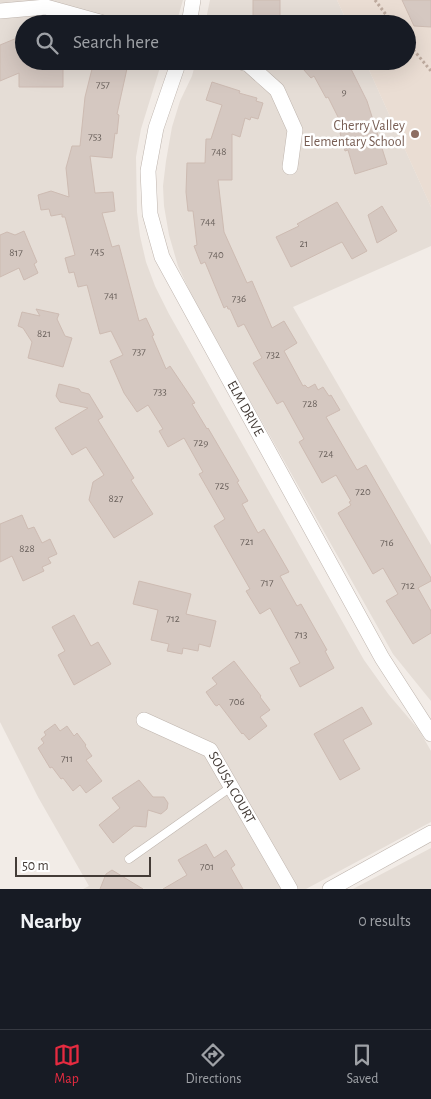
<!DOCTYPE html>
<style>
body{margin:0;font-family:"Alegreya Sans",sans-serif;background:#20242c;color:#f1f3f6}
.scale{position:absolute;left:15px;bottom:12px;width:136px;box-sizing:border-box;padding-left:5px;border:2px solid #443c37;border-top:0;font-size:14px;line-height:18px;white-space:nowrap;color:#443c37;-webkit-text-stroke:4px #fff;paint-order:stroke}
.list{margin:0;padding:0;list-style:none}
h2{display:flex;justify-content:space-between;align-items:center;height:65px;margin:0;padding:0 20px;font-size:21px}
h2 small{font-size:16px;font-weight:400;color:#9ea1a6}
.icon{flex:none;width:28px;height:28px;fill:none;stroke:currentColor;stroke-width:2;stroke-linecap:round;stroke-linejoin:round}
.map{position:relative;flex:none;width:431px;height:889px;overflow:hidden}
.search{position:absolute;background:#171b24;box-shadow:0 5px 20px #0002;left:15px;right:15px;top:15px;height:55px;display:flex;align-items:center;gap:12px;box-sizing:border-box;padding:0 18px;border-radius:28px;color:#9ea1a6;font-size:19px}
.sheet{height:140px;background:#171b24}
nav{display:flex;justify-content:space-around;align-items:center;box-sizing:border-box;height:70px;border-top:1px solid #363941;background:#171b24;font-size:14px;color:#9ea1a6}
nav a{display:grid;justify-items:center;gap:2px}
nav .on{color:#e52b40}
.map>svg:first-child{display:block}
</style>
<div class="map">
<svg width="431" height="889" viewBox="0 0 431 889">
<rect width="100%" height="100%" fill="#f2ece7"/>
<!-- residential -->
<path fill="#e5ddd6" d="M 0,0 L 183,0 L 176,24 L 24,24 L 24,61 L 162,61 L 141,129 L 136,157 L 137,212 L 140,236 L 146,262 L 155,286 L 169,314 L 364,660 L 389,695 L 419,730 L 431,751 L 431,822 L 306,889 L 83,889 L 89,886 L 38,797 L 0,722 Z
M 210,0 L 337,0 L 348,24 L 205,24 Z
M 196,61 L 365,61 L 431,207 L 431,246 L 293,307 L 431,545 L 431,701 L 393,654 L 195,303 L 178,266 L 169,235 L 164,206 L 163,186 L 166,161 L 172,127 L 180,101 L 192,76 Z
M 431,848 L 431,889 L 353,889 L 395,867 Z"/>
<!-- education -->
<path fill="#eaddd3" d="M 337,0 L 431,0 L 431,207 L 365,61 L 407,61 L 407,24 L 348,24 Z"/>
<!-- building -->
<path fill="#d5c8c1" stroke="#cdbbb2" d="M 253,0 L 280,0 L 280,24 L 253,24 Z
M 402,0 L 431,0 L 431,27 L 414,26 Z
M 22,36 L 21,50 L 24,50 L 24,61 L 63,61 L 63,87 L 19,87 L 19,73 L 0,81 L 0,45 Z
M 94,61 L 116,61 L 128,64 L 117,114 L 119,115 L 117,134 L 115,133 L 112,158 L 90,156 L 95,193 L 113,192 L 115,211 L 102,213 L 112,247 L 119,245 L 139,321 L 146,318 L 154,335 L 152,336 L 166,369 L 170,366 L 195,403 L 192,404 L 207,429 L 208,428 L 239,481 L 237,482 L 248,501 L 242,504 L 258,533 L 264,529 L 278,553 L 289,572 L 280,576 L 297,606 L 301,604 L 327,650 L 325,651 L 334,668 L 300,687 L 290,668 L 300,663 L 270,608 L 260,614 L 246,591 L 250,589 L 214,526 L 225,519 L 199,474 L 203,472 L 184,438 L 168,447 L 159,431 L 163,429 L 148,405 L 137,412 L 124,393 L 110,361 L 123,355 L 111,331 L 100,334 L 87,285 L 78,287 L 74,272 L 69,273 L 65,258 L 75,255 L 65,217 L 62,217 L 62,214 L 51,216 L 49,209 L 41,210 L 38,195 L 51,191 L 69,197 L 66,168 L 72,146 L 80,146 L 85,97 Z
M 296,61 L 347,61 L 367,101 L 387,164 L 355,174 L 348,150 L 345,151 L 340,133 L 345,131 L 328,97 L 326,98 L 314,76 L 311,78 Z
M 212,82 L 240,91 L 239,93 L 257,98 L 256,101 L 263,103 L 258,119 L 251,117 L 250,120 L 245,118 L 240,137 L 232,134 L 232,180 L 218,180 L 224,232 L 247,283 L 252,281 L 272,328 L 284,321 L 297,343 L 284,351 L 303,386 L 305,385 L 308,388 L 315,384 L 318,390 L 323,387 L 329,396 L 331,395 L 340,410 L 326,417 L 357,470 L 366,465 L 431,578 L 431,581 L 418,588 L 431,611 L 431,633 L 413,644 L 386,601 L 398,594 L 383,568 L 373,574 L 338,513 L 351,505 L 349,502 L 351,501 L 336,475 L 322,483 L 299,442 L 304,439 L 283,401 L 277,404 L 253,363 L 262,358 L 244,324 L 238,327 L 230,309 L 228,309 L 227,306 L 224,308 L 205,262 L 201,264 L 194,246 L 197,245 L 193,211 L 188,211 L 186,192 L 187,163 L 205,163 L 206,139 L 211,139 L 222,105 L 206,100 Z
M 337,202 L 367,251 L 352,259 L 342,242 L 291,267 L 276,237 L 299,226 L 297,224 Z
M 382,206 L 397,231 L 377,243 L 368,215 Z
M 24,231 L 37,262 L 34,264 L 38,273 L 24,280 L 19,268 L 0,277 L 0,235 L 7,232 L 15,235 Z
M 36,309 L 59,314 L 57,319 L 65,336 L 72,338 L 63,367 L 28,358 L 32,342 L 23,328 L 18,326 L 22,312 L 40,316 Z
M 59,384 L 79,389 L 81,392 L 89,394 L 103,417 L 98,420 L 134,478 L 131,480 L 153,514 L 114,538 L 89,500 L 93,482 L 104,475 L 86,447 L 72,455 L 55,428 L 88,408 L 60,402 L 56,396 Z
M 22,515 L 28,529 L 34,527 L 42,543 L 50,539 L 57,554 L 48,558 L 51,563 L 42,567 L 44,571 L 23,581 L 12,556 L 0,562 L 0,524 Z
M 139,581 L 191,594 L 186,614 L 216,621 L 210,647 L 199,644 L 198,651 L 183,648 L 182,654 L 167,651 L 169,644 L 151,640 L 158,610 L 133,604 Z
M 74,615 L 91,646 L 98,642 L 111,664 L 74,685 L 58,655 L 65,651 L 52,627 Z
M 234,661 L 261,696 L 260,697 L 270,710 L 260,717 L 267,726 L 249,740 L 243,733 L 242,734 L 219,704 L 217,706 L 215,705 L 206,692 L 217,684 L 212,678 Z
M 362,707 L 372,724 L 343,740 L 360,769 L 340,780 L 314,734 Z
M 55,724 L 60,731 L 67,726 L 74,736 L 77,733 L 86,745 L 85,746 L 92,756 L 86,760 L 102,781 L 86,793 L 80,785 L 73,791 L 63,778 L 61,779 L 52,767 L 50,768 L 38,748 L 44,743 L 41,739 L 46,735 L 44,732 Z
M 139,780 L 153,797 L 164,797 L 168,803 L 167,809 L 161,814 L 148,810 L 146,827 L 134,826 L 113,843 L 99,825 L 120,808 L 112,798 Z
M 206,844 L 214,858 L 226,850 L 235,865 L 231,868 L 243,889 L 163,889 L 187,875 L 178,860 Z
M 112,870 L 143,889 L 100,889 L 106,874 Z"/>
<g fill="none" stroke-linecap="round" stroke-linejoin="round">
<!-- lane casing -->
<g stroke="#bfb5ae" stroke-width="9">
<path id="lane" d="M 129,859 L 231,787"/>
</g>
<!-- street casing -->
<g stroke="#bfb5ae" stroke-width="16">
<g id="street">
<path d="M 0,11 L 46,7 L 107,24"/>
<path d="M 189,24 L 193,0"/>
<path id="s1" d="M 179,61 L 156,128 L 148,171 L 150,214 L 162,257 L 382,658 L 431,734"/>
<path d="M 238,61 L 248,64 L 277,90 L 295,130 L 290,167"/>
<path id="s2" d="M 144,720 L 210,750 L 290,889"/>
<path d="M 330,889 L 431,833"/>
</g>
</g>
<!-- path -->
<path stroke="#bdaa9e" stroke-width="3" stroke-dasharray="2.5 2.5" stroke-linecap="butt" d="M 375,0 L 393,24
M 407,42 L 431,71"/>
<!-- lane -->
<use href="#lane" stroke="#fff" stroke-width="8"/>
<!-- street -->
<use href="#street" stroke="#fff" stroke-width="15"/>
</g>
<!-- markers -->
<circle fill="#8d6e63" stroke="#fff" stroke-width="2" cx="415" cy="134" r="5"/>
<g text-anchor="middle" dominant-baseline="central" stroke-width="5" stroke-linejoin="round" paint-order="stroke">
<!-- number labels -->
<g font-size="11" fill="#685f5a">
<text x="103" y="84">757</text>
<text x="344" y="91">9</text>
<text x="95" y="136">753</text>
<text x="219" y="151">748</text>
<text x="208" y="221">744</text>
<text x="304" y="243">21</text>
<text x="97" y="251">745</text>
<text x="16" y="252">817</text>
<text x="216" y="254">740</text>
<text x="111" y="295">741</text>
<text x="239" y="298">736</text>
<text x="44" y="333">821</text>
<text x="139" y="351">737</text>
<text x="273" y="354">732</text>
<text x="160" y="391">733</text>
<text x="310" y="403">728</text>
<text x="201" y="442">729</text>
<text x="326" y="453">724</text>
<text x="222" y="485">725</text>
<text x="363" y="491">720</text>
<text x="116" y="498">827</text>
<text x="247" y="541">721</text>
<text x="387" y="542">716</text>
<text x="27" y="548">828</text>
<text x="267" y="582">717</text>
<text x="408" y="585">712</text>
<text x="173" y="618">712</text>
<text x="301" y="634">713</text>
<text x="237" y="701">706</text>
<text x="67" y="758">711</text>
<text x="207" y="866">701</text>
</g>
<!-- education labels -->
<g font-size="14" fill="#785e54" stroke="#fff" text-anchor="end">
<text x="405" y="126">Cherry Valley<tspan x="405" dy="16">Elementary School</tspan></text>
</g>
<!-- street labels -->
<g font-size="14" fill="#443c37" stroke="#fff">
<text stroke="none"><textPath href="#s1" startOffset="375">ELM DRIVE</textPath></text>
<text stroke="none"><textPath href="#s2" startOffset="116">SOUSA COURT</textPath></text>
</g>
</g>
</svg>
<div class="scale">50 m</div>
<div class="search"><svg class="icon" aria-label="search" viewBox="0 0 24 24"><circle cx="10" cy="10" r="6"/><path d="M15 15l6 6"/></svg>Search here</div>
</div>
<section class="sheet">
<h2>Nearby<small>0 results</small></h2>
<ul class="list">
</ul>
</section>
<nav>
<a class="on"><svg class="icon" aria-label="map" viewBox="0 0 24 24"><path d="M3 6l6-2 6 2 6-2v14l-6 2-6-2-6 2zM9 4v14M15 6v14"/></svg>Map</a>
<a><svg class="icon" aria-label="directions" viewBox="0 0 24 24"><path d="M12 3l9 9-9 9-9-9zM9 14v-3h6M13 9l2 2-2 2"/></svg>Directions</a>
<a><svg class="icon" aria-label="saved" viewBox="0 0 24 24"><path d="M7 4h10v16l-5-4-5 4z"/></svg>Saved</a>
</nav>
